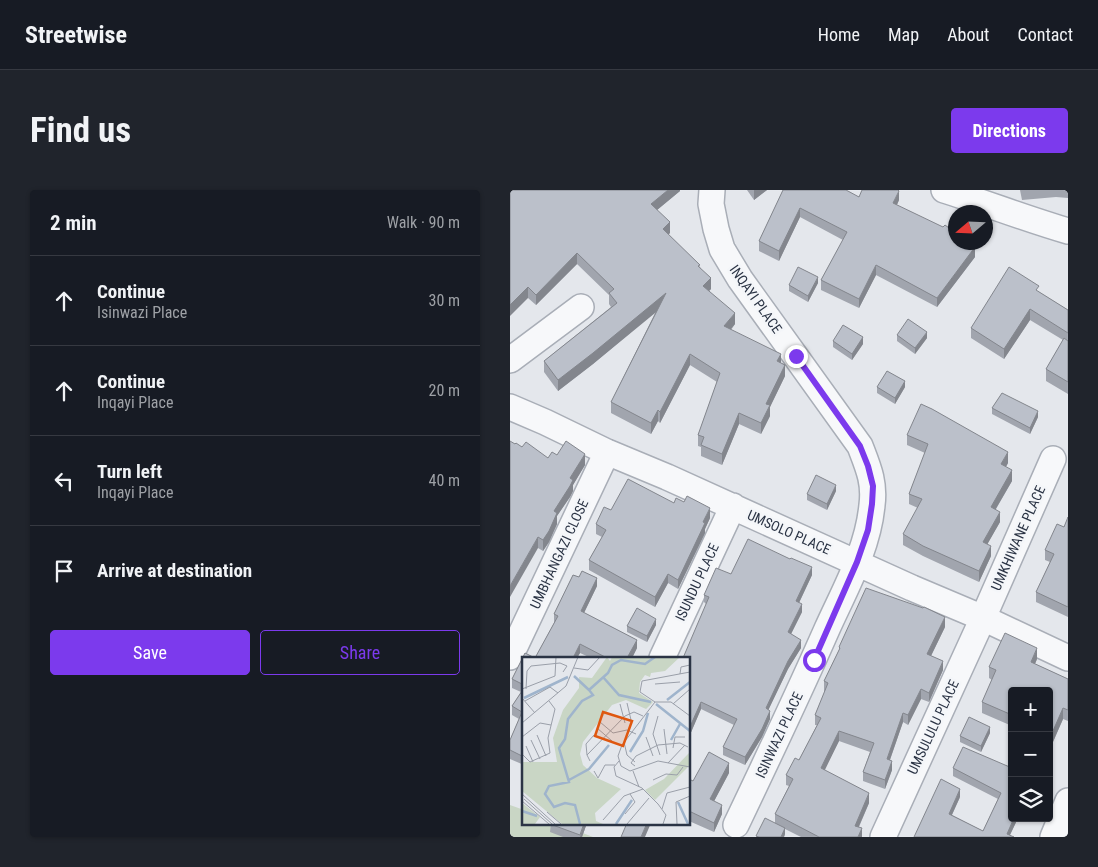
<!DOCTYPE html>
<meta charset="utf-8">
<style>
body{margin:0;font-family:"Roboto Condensed",sans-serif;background:#20242c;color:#f1f3f6}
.controls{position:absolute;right:15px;bottom:15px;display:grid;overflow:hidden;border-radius:5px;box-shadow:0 1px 4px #0004}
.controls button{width:45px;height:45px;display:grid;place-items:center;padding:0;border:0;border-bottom:1px solid #363941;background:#171b24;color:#f1f3f6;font:25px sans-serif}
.compass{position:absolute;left:438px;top:15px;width:45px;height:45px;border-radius:50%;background:#171b24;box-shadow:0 1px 4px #0004;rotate:251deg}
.stop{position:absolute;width:15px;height:15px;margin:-11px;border:4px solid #7c3aed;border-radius:50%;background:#fff}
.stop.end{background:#7c3aed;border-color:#fff;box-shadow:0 1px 5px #0008}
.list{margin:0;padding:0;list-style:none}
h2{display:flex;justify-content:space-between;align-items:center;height:65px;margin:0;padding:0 20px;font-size:21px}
h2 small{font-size:16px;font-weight:400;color:#9ea1a6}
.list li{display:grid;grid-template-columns:32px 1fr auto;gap:15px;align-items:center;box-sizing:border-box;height:90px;padding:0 20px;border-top:1px solid #363941}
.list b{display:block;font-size:19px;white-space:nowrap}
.list p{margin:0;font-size:16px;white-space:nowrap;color:#9ea1a6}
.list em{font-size:16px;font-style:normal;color:#9ea1a6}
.actions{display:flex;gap:10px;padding:15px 20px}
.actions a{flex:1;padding:11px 0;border:1px solid #7c3aed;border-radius:5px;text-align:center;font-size:18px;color:#7c3aed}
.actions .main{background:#7c3aed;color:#fff}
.icon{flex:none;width:28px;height:28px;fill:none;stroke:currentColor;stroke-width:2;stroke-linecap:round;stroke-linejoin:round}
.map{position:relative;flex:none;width:558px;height:647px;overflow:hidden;border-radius:5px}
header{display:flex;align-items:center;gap:30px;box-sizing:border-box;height:70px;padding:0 25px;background:#171b24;border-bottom:1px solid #363941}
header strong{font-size:24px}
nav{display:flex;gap:28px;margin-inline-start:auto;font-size:18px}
.intro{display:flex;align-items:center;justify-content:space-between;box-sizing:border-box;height:120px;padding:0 30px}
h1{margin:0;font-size:35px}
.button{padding:12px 22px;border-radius:5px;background:#7c3aed;color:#fff;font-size:18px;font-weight:700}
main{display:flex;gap:30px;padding:0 30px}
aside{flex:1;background:#171b24;border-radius:5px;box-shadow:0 1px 4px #0004}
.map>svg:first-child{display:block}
</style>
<header>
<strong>Streetwise</strong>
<nav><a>Home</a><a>Map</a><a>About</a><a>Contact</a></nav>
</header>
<div class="intro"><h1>Find us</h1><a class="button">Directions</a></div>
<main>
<aside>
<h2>2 min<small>Walk · 90 m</small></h2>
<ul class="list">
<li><svg class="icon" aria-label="ahead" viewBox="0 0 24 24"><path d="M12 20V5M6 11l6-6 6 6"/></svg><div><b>Continue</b><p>Isinwazi Place</p></div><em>30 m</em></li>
<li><svg class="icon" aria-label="ahead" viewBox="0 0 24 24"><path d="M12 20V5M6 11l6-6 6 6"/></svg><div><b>Continue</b><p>Inqayi Place</p></div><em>20 m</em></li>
<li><svg class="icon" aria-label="left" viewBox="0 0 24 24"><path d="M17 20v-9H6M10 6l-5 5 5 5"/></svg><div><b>Turn left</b><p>Inqayi Place</p></div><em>40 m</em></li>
<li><svg class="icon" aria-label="arrive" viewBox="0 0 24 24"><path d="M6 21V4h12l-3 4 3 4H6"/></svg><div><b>Arrive at destination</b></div></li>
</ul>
<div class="actions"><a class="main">Save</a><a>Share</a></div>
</aside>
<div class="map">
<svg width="558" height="647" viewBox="0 0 558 647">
<rect width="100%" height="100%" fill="#e4e7ec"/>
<!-- green -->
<path fill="#c9d6c5" d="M 0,615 L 14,620 L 14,633 L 47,633 L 83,647 L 0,647 Z"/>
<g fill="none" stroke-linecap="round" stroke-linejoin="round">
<!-- minor casing -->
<g stroke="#a9aeb7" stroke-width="28">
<path id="minor" d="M 202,0 L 201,14 L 206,39 L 212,59 L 230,89 L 350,256 C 358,277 365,292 362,315 C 358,359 335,399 317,439 C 288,505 257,570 226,635
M 434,0 C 476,13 516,29 558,41
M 0,170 L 71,117
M 0,217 L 35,232 L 97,262 L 157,287 L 402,398 L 473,428 L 558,468
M 0,467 L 97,262
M 152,468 L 223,316
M 373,647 L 473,428 L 543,269
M 543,647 L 558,611"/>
</g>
<!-- minor -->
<use href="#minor" stroke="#f7f8fa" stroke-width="25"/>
</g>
<!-- wall -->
<path fill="#a1a5ae" d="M 0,0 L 170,0 L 170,1 L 147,20 L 160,43 L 158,44 L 190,77 L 201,99 L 199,101 L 225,134 L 221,140 L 271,173 L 275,186 L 260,217 L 260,226 L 251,244 L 229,234 L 212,275 L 191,266 L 191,257 L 188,256 L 188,245 L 207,192 L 180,175 L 150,233 L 148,231 L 141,244 L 101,223 L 101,212 L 146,121 L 83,174 L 48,201 L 34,182 L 34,171 L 101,117 L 99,114 L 99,105 L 67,74 L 26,115 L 18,108 Z
M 237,0 L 257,0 L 244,10 Z
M 273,0 L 389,10 L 387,15 L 465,67 L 427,117 L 366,85 L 349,118 L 311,100 L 311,90 L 333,50 L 290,27 L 269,71 L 249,61 L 249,51 Z
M 510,0 L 558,0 L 558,8 L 546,7 L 512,10 Z
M 308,93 L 298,112 L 279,101 L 279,95 Z
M 529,102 L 558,120 L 558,204 L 536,191 L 536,179 L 553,150 L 520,130 L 494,169 L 461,148 L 461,138 Z
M 387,145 L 417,148 L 405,164 L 387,151 Z
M 323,151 L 353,154 L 342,170 L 323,157 Z
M 367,197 L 395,197 L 385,214 L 367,203 Z
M 482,218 L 528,227 L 520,244 L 482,224 Z
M 397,245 L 498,273 L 496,277 L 502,291 L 486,319 L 490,332 L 477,354 L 481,366 L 469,392 L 413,366 L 393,355 L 393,344 L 408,318 L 399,314 L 399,304 L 415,263 L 397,255 Z
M 5,254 L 38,268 L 47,265 L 75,275 L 63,295 L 63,301 L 60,307 L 47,326 L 47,334 L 39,352 L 33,361 L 28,358 Z
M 326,301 L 317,320 L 297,310 L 297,304 Z
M 164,313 L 200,328 L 195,339 L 195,343 L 168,399 L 158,393 L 145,417 L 79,380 L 79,370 L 92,347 L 86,344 L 86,334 L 101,320 Z
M 558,327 L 558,427 L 526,412 L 526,402 L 540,372 L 535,370 L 535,360 L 554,337 Z
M 72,381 L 87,388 L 87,396 L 74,423 L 127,450 L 127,458 L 122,468 L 81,468 L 70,463 L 67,468 L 14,468 L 14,575 L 0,569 L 0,550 L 9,529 L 2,525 L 2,516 L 11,502 L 2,498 L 2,489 L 15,463 L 25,468 L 44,433 L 44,424 L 63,385 L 69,387 Z
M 221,384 L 302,385 L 289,413 L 292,422 L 281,444 L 291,458 L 278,479 L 258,520 L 260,529 L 252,547 L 235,575 L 213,565 L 213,557 L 224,535 L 191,519 L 179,547 L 179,468 L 196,414 L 194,412 L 194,405 Z
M 146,435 L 137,452 L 117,442 L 117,436 Z
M 435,437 L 421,466 L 433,480 L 419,512 L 411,509 L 398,535 L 393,532 L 380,570 L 382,580 L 375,599 L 353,591 L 353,582 L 360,562 L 329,551 L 314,580 L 359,613 L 349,637 L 352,647 L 291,647 L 275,639 L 275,644 L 274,647 L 246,647 L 246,646 L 265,633 L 265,624 L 279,596 L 276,595 L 276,585 L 289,570 L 307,535 L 305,535 L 305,525 L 315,501 L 314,501 L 314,491 L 329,460 L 329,457 Z
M 527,469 L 525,474 L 558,489 L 558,531 L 553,529 L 539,561 L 539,501 L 502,501 L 502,536 L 472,523 L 472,512 L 482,490 L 479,488 L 479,477 Z
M 480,543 L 471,562 L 450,552 L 450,546 Z
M 443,578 L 502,578 L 508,628 L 500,645 L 404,647 L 450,607 L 442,625 L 473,641 L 488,609 L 443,586 Z
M 219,583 L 204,611 L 212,624 L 204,642 L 179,631 L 179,589 L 183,591 Z
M 41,633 L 77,633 L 72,647 L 53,647 L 40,642 Z
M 144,633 L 152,633 L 150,636 Z"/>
<!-- shaded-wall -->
<path fill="#83868d" d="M 158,0 L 170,0 L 170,1 L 141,25 L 141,14 Z
M 244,0 L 257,0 L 244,10 Z
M 389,1 L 389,10 L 383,23 L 383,13 Z
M 290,18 L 290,27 L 269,71 L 269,61 Z
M 160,32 L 160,43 L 153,50 L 153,39 Z
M 465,57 L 465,67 L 427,117 L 427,108 Z
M 67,63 L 67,74 L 26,115 L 26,105 Z
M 366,75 L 366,85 L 349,118 L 349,109 Z
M 308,87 L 308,93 L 298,112 L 298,106 Z
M 201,88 L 201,99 L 193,107 L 193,96 Z
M 18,97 L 18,108 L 0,126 L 0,115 Z
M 156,103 L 156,114 L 83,174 L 48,201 L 48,190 Z
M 520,119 L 520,130 L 494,169 L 494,159 Z
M 225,123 L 225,134 L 214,147 L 214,136 Z
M 417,142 L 417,148 L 405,164 L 405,158 Z
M 353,147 L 353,154 L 342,170 L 342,164 Z
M 180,164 L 180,175 L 150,233 L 150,222 Z
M 271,164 L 271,175 L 267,171 Z
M 275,175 L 275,186 L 260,217 L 260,226 L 251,244 L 251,233 L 256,214 Z
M 395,191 L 395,197 L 385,214 L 385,208 Z
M 148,220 L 148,231 L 141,244 L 141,233 Z
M 528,221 L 528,227 L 520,244 L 520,238 Z
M 229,223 L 229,234 L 212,275 L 212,264 Z
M 498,262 L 498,273 L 491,285 L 491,274 Z
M 75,264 L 75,275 L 63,295 L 63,301 L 60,307 L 47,326 L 47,334 L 39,352 L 33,361 L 33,350 L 44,321 L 60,288 Z
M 502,280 L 502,291 L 481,327 L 481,317 Z
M 326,295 L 326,301 L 317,320 L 317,314 Z
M 200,318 L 200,328 L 195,339 L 195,343 L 168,399 L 168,390 L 193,332 Z
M 490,322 L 490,332 L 473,362 L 473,352 Z
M 28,347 L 28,358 L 0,407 L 0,396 Z
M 481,356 L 481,366 L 469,392 L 469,381 Z
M 302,377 L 302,385 L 286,419 L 286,411 Z
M 158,384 L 158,393 L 145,417 L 145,407 Z
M 87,388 L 87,396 L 71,429 L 71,421 Z
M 292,414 L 292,422 L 278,450 L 278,442 Z
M 435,427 L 435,437 L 417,474 L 417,464 Z
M 146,429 L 146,435 L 137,452 L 137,446 Z
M 127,450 L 127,458 L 122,468 L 117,468 Z
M 291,450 L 291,458 L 278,479 L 256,525 L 256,518 L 278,471 Z
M 70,454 L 70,463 L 67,468 L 63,468 Z
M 527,458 L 527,469 L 521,483 L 521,472 Z
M 433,471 L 433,480 L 419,512 L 419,503 Z
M 411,499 L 411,509 L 398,535 L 398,525 Z
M 191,512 L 191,519 L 179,547 L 179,539 Z
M 553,518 L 553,529 L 539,561 L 539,550 Z
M 260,521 L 260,529 L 252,547 L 235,575 L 235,567 Z
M 393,523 L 393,532 L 377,578 L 377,569 Z
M 480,537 L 480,543 L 471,562 L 471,556 Z
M 329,541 L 329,551 L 311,588 L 311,578 Z
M 382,571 L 382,580 L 375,599 L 375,590 Z
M 219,573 L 219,583 L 200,619 L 200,609 Z
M 450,599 L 450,607 L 439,631 L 439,624 Z
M 359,603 L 359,613 L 345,645 L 345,636 Z
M 212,615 L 212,624 L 204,642 L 204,633 Z
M 504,628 L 508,628 L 499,647 L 497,644 Z
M 74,633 L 77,633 L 72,647 L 70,647 Z
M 137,633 L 141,633 L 135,647 L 131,647 Z
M 275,638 L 275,644 L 274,647 L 271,647 Z
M 352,638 L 352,647 L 348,647 Z"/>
<!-- building -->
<path fill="#bbc0ca" stroke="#83868d" d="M 0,0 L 158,0 L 141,14 L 160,32 L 153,39 L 190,75 L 188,76 L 201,88 L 193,96 L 225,123 L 214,136 L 271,164 L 267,171 L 275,175 L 256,214 L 260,215 L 251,233 L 229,223 L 212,264 L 191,255 L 194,247 L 188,245 L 210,183 L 180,164 L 150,222 L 148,220 L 141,233 L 101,212 L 156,103 L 83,163 L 48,190 L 34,171 L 107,113 L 99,103 L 104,99 L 67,63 L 26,105 L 18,97 L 0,115 Z
M 273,0 L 336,0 L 349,7 L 352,0 L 388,0 L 389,1 L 383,13 L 433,37 L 435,35 L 446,43 L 446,52 L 458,52 L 465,57 L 427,108 L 366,75 L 349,109 L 311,90 L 337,42 L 290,18 L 269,61 L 249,51 Z
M 288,77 L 308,87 L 298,106 L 279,95 Z
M 499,77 L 529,96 L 526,100 L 558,120 L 558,143 L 520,119 L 494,159 L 461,138 Z
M 398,129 L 417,142 L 405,158 L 387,145 Z
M 333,135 L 353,147 L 342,164 L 323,151 Z
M 554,148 L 558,151 L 558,192 L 536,179 Z
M 377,181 L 395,191 L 385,208 L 367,197 Z
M 492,203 L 528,221 L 520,238 L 482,218 Z
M 411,214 L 422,219 L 498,262 L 491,274 L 502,280 L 481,317 L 490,322 L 473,352 L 481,356 L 469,381 L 413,356 L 393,344 L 412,309 L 399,304 L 418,254 L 397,245 Z
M 0,251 L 5,254 L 6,253 L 12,257 L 16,252 L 38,268 L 42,262 L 47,265 L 56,251 L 75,264 L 60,288 L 63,290 L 60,296 L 44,321 L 47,323 L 39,341 L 33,350 L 28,347 L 0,396 Z
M 306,285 L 326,295 L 317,314 L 297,304 Z
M 118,289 L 164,313 L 166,308 L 174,312 L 177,306 L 200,318 L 193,332 L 195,333 L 168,390 L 158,384 L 145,407 L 79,370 L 96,340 L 86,334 L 94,317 L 101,320 Z
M 558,327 L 558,417 L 526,402 L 544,364 L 535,360 L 547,334 L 554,337 Z
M 238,349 L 280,369 L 281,368 L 302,377 L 286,411 L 292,414 L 278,442 L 291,450 L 278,471 L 256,518 L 260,521 L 252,539 L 235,567 L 213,557 L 227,529 L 191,512 L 179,539 L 179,468 L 173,468 L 199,407 L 194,405 L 206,378 L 221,384 Z
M 72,381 L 87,388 L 71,421 L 127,450 L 117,468 L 97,468 L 70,454 L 63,468 L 14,468 L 14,495 L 2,489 L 15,463 L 25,468 L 48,426 L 44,424 L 63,385 L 69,387 Z
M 356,398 L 413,418 L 414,417 L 435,427 L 417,464 L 433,471 L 419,503 L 411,499 L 398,525 L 393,523 L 377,569 L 382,571 L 375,590 L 353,582 L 364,553 L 329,541 L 311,578 L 359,603 L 345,636 L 352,638 L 348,647 L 309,647 L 265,624 L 283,589 L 276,585 L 285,568 L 289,570 L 311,528 L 305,525 L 318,493 L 314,491 L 330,458 L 329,457 Z
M 127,418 L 146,429 L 137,446 L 117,436 Z
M 495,443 L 527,458 L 521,472 L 558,489 L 558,520 L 553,518 L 539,550 L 539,501 L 502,501 L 502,525 L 472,512 L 486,480 L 479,477 Z
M 14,498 L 14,567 L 0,560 L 0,550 L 12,522 L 2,516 Z
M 459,527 L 480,537 L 471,556 L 450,546 Z
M 453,557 L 502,578 L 502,628 L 504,628 L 497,644 L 504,647 L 404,647 L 431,589 L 450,599 L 439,624 L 473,641 L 491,603 L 443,578 Z
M 199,562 L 219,573 L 200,609 L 212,615 L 204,633 L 179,621 L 179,589 L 183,591 Z
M 255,628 L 275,638 L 271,647 L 249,647 L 246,646 Z
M 41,633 L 74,633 L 70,645 L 40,634 Z
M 117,633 L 137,633 L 131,647 L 111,647 Z"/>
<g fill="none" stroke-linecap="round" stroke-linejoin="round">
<!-- route -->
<path stroke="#7c3aed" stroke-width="6" d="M 286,166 L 350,256 L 358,276 L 363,296 L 362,314 L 358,340 L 347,372 L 304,470"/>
</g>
<g text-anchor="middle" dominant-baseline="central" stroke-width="5" stroke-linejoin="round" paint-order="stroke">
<!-- street labels -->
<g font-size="14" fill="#2b3445" stroke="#f4f6f9">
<text transform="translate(246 109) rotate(55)">INQAYI PLACE</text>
<text transform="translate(279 342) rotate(24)">UMSOLO PLACE</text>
<text transform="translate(508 348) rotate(-66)">UMKHIWANE PLACE</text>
<text transform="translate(49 364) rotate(-65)">UMBHANGAZI CLOSE</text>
<text transform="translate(187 392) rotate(-65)">ISUNDU PLACE</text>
<text transform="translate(423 537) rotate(-65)">UMSULULU PLACE</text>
<text transform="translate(269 545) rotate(-65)">ISINWAZI PLACE</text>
</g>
</g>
<!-- overview -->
<g transform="translate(12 467)">
<rect width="168" height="168" fill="#e4e7ec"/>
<path d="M 85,0 L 88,4 L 90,0 L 158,0 L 143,14 L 129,16 L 128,20 L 123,18 L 118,25 L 117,36 L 131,45 L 124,52 L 104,43 L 90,48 L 61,85 L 58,97 L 61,108 L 75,121 L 99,132 L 73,156 L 74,164 L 81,167 L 40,167 L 0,134 L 0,105 L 35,105 L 31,81 L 41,53 L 57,31 L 57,20 L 70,21 ZM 167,96 L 167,109 L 133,143 L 123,133 L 142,122 ZM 0,146 L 18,160 L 13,167 L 0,167 Z" fill="#c9d6c5"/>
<path fill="none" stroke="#9fb4cc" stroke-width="2.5" d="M 52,19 L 67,33M 81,20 L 97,38 L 129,45M 2,41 L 46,20M 145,43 L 168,25M 134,47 L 168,74M 149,83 L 158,67M 108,95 L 121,74 L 126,56M 47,123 L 67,112 L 87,88M 156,145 L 166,167M 0,154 L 15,159M 58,167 L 53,148 L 43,146 L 32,150 L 23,137 L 27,129 L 47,125 L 37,91 L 43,82 L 46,62 L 60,44 L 71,38 L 67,33 L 86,16 L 90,8 L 99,3 L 123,7 L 133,0M 94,167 L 110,143"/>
<path fill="none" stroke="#9a9fa9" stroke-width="1" d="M 52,11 L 66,13 L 78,0M 158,17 L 159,10 L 168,8M 133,27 L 158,25M 0,32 L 33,19 L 34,0M 4,32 L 5,14 L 9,9 L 38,6 L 45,9 L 41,15M 0,41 L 13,56M 3,44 L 28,30 L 36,36M 133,45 L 118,35 L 120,24 L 168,15M 105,46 L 109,63M 98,47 L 103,66M 151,47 L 168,32M 136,59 L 131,77 L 138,98M 168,59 L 149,45 L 133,45 L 100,88 L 96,99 L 99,109 L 108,114 L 136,104 L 168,110M 78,65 L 91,76 L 105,73 L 114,77M 0,66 L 44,29 L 56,0M 75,71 L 90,84M 142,72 L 145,97M 15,78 L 24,99M 0,80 L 18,66 L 29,68M 124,80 L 131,99M 9,83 L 18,102M 102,85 L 105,98 L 113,105M 4,89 L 11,105M 151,91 L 153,80 L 163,80M 0,97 L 8,105 L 28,96 L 26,81 L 33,52 L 27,44M 65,98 L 64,87 L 72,78M 68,104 L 65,98 L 103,59 L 112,55 L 121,59M 97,104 L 92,110 L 94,119 L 120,131 L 136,147 L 144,158 L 141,167M 146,106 L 163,88M 113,109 L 109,106 L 114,99 L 136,88 L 158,86 L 166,90M 72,114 L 76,121 L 83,108 L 93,108M 111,114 L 117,130M 131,123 L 144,117 L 155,118 L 161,110M 0,137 L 33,167M 2,142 L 30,167M 0,144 L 27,167M 140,152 L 145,136 L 168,130M 25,155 L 39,167M 103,157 L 113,145 L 108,137M 81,163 L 102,139 L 121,132M 105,167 L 127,141M 155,167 L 154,145 L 168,139"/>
<path fill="#df570f" fill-opacity="0.15" stroke="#df570f" stroke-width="2.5" d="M 81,55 L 110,64 L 101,89 L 73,79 Z"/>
<rect width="168" height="168" fill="none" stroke="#2b3445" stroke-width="2.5"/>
</g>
</svg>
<div class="controls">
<button>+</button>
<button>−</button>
<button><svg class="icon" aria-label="layers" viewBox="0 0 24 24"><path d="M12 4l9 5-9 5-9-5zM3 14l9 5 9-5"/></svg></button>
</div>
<svg class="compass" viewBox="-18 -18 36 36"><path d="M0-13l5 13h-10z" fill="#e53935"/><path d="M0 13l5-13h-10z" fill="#9ea1a6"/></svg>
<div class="stop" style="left:304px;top:470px"></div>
<div class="stop end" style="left:286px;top:166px"></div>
</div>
</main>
